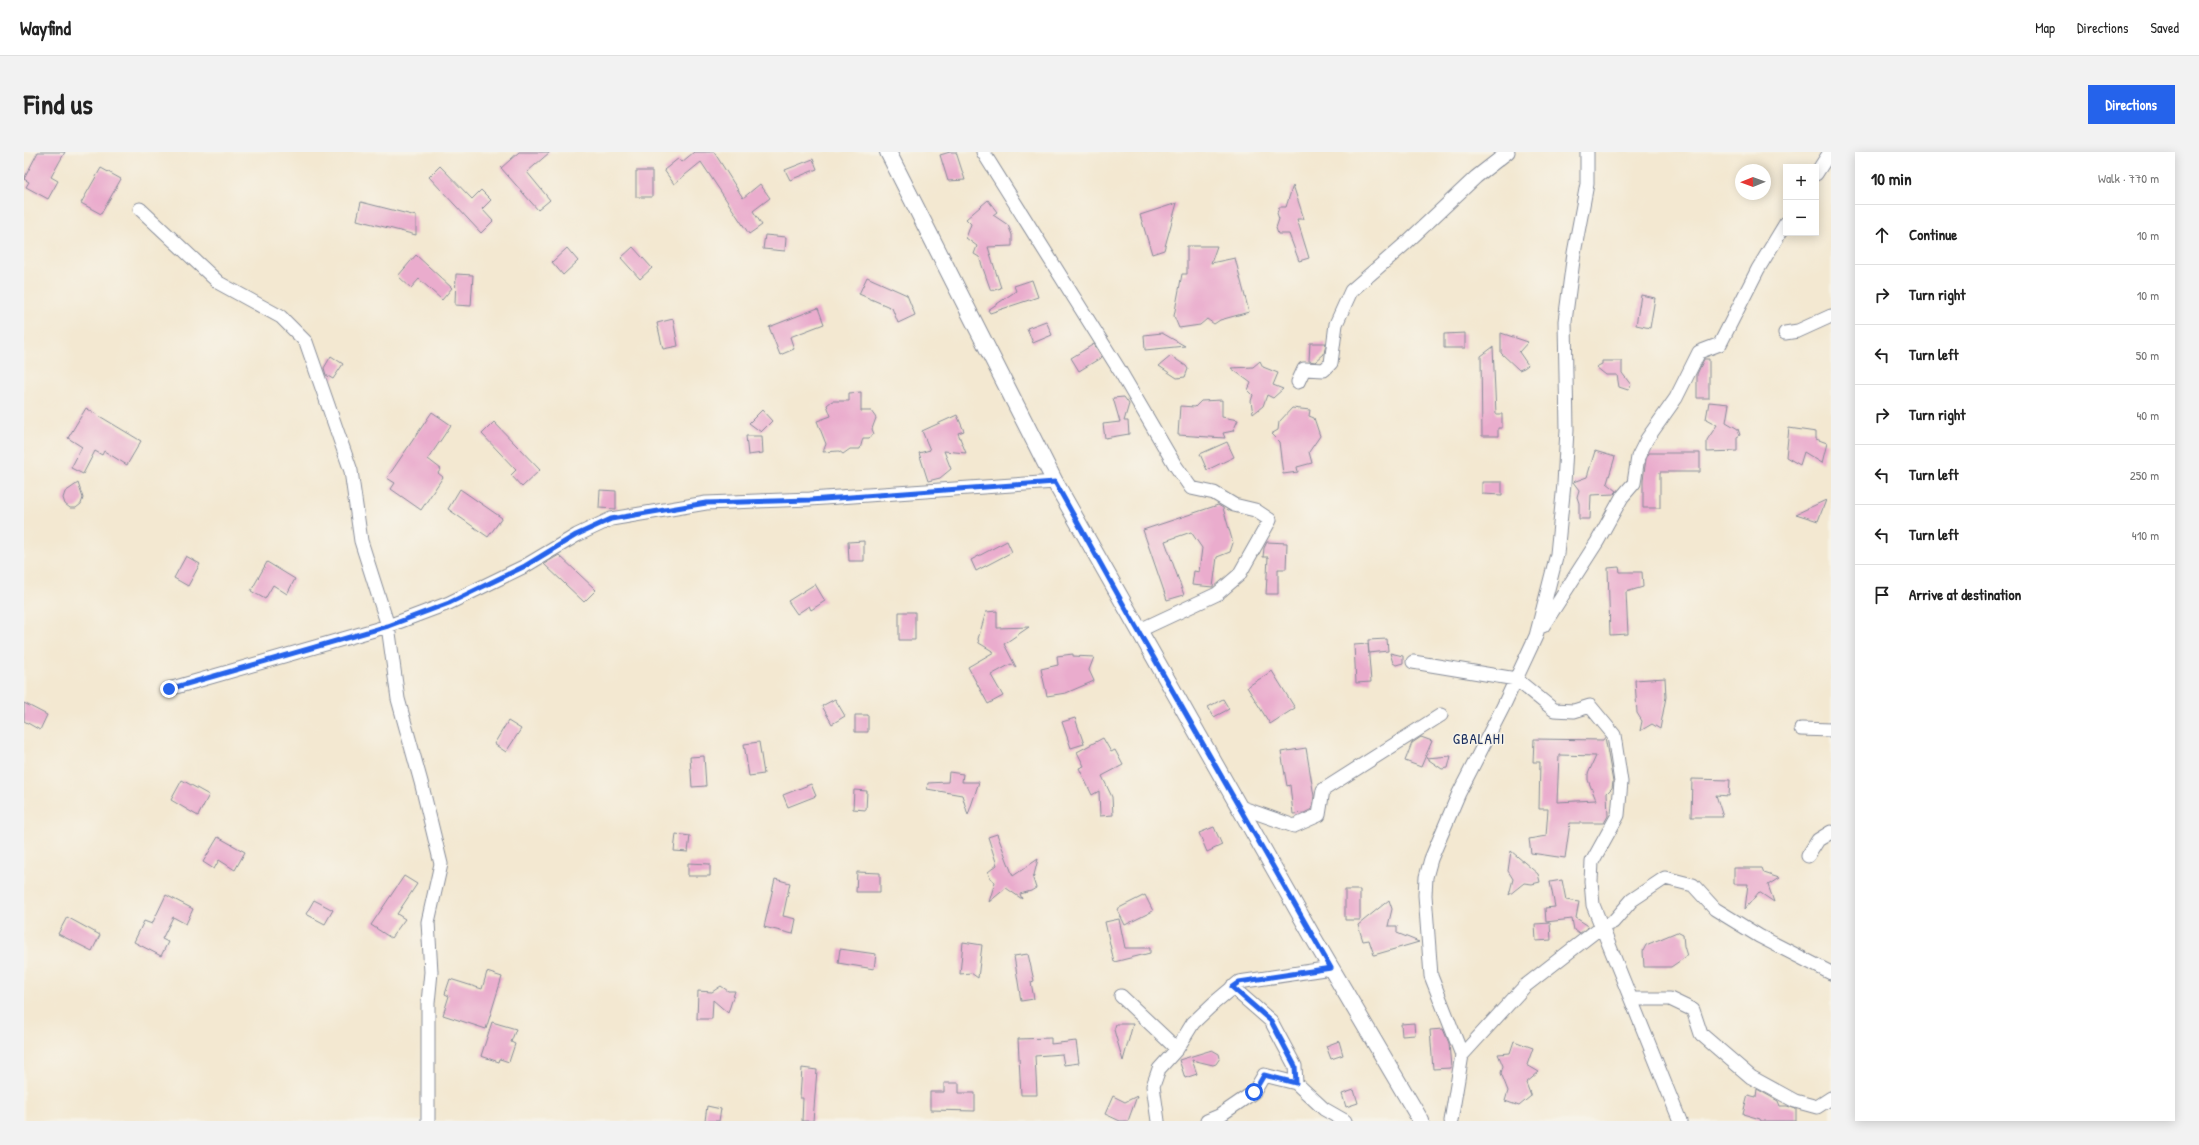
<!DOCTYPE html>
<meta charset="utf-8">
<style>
body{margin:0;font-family:"Patrick Hand",sans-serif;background:#f2f2f2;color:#222}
.controls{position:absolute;right:12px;top:12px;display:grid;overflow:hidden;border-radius:0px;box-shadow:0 2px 10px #0003}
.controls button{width:36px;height:36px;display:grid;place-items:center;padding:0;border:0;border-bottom:1px solid #e0e0e0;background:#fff;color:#222;font:20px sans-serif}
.compass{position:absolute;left:1711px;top:12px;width:36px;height:36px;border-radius:50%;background:#fff;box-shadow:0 2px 10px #0003;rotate:269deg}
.stop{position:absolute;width:12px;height:12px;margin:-9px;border:3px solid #2563eb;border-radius:50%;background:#fff}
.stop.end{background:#2563eb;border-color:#fff;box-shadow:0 1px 4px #0008}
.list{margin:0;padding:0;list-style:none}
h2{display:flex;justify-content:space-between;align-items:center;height:52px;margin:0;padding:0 16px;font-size:17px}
h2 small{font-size:13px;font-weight:400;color:#767676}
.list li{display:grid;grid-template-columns:26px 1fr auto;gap:12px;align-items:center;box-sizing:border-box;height:60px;padding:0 16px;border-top:1px solid #e0e0e0}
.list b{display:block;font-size:15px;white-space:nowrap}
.list em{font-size:13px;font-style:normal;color:#767676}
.icon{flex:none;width:22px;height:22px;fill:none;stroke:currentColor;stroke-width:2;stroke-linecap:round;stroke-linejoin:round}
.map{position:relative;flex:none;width:1807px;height:969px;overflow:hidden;border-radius:0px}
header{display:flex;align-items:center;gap:24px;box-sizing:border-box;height:56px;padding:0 20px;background:#fff;border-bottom:1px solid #e0e0e0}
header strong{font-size:19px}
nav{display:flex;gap:22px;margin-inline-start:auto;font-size:14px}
.intro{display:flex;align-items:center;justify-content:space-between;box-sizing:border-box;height:96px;padding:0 24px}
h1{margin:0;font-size:28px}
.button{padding:10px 18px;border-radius:0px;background:#2563eb;color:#fff;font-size:14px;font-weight:700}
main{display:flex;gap:24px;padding:0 24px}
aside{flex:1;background:#fff;border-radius:0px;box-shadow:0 2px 10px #0003}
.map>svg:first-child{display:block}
</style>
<header>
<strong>Wayfind</strong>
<nav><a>Map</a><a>Directions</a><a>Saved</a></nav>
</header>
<div class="intro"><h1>Find us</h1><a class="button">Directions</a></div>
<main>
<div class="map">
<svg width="1807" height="969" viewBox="0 0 1807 969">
<rect width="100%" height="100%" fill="#f7f3e8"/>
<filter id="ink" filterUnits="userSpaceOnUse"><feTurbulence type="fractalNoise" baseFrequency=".025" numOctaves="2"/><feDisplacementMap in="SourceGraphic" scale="8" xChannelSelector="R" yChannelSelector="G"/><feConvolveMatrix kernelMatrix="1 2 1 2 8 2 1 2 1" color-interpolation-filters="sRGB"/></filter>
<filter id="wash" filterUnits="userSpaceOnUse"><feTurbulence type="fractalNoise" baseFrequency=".012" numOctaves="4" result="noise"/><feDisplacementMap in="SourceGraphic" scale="16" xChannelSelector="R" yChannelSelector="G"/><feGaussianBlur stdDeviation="0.9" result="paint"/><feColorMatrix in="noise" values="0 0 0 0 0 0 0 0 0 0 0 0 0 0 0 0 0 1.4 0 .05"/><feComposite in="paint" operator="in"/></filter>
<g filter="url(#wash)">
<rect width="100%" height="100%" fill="#f3e8d1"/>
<g id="blocks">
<!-- building -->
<path fill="#eaaccd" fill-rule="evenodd" d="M 14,0 L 41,0 L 27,25 L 34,29 L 24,47 L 2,35 L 5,30 L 0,27 Z
M 495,0 L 526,0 L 503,20 L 526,48 L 514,58 L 477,16 Z
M 670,0 L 690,0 L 719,46 L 736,32 L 746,46 L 729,59 L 738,73 L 725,82 L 677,10 L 650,32 L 640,18 L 655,6 L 658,10 Z
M 926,0 L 932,0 L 941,28 L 924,29 L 916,3 Z
M 789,7 L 793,17 L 766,28 L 761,18 Z
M 416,14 L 448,47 L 457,38 L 467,48 L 458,57 L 469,69 L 457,81 L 405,25 Z
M 77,16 L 97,27 L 77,62 L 57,51 Z
M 612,19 L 628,19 L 628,45 L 612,45 Z
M 1269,33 L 1280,67 L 1273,67 L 1285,106 L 1275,109 L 1265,82 L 1254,82 L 1252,76 L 1255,67 L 1253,61 L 1255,55 L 1262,55 Z
M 964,48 L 973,60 L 969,63 L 984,73 L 988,83 L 988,94 L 964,95 L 977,136 L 967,139 L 955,105 L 950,102 L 953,94 L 942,86 L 947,72 L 942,67 Z
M 337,50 L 392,64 L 392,83 L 333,68 Z
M 1153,51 L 1140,98 L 1128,102 L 1116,63 Z
M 741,83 L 762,85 L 761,99 L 739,97 Z
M 1163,94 L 1193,94 L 1187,111 L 1211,106 L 1225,160 L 1196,168 L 1190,172 L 1183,167 L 1176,173 L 1155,176 L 1150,164 L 1158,122 L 1163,122 Z
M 609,95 L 628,116 L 616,127 L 597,106 Z
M 543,96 L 554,109 L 539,123 L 528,110 Z
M 392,103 L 428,136 L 418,148 L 395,127 L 387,136 L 374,124 Z
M 432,122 L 449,123 L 447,154 L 431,153 Z
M 843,125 L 883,143 L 891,163 L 874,171 L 868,156 L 835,142 Z
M 1008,128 L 1014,145 L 966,161 L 964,158 L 992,139 L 990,134 Z
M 1617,143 L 1631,146 L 1626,176 L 1612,173 Z
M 794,156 L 800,172 L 766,185 L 770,197 L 756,203 L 745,175 Z
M 649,167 L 654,194 L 639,197 L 633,171 Z
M 1022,169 L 1028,183 L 1009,191 L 1003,176 Z
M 1138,181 L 1161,194 L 1121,198 L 1120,183 Z
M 1441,181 L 1441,196 L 1420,196 L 1420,182 Z
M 1477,181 L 1504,190 L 1495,200 L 1504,213 L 1500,216 L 1495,218 L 1477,201 Z
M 1286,191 L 1302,191 L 1300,202 L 1291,210 L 1285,209 Z
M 1070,192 L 1078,205 L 1055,219 L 1047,206 Z
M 1469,195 L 1472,262 L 1478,262 L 1478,276 L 1474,276 L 1474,284 L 1458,284 L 1457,204 Z
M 307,204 L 319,212 L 309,227 L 302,223 L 300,216 Z
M 1147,204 L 1162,214 L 1164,217 L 1161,225 L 1153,226 L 1135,214 Z
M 1680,207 L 1685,207 L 1685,246 L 1673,246 L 1673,222 Z
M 1236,209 L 1239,215 L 1254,221 L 1249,233 L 1259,237 L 1249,246 L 1243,243 L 1239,254 L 1229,262 L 1227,249 L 1229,243 L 1224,238 L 1227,231 L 1207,216 L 1229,215 Z
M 1578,209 L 1598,209 L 1598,221 L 1607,233 L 1604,238 L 1595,235 L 1593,223 L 1582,223 L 1572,215 L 1578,212 Z
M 837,240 L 837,259 L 847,259 L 852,266 L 848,277 L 850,282 L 845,286 L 839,286 L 836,297 L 826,297 L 819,302 L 815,299 L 799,300 L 802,292 L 793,269 L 807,264 L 803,253 L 808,249 L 825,249 L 825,241 Z
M 1100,245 L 1105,252 L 1100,269 L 1104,269 L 1105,282 L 1081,286 L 1079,272 L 1096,270 L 1089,246 Z
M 1198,248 L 1198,265 L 1214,268 L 1209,279 L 1199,281 L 1201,286 L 1154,283 L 1156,254 L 1171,255 L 1177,249 Z
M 1685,250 L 1705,252 L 1702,270 L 1714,277 L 1716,283 L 1713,285 L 1713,299 L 1683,300 L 1683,288 L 1693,273 L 1682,267 Z
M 62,256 L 117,289 L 103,313 L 80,299 L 78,303 L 71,299 L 59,322 L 47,316 L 58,295 L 44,286 Z
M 1268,256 L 1286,258 L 1285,264 L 1290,266 L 1296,284 L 1285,300 L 1288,311 L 1273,315 L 1274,320 L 1259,322 L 1255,290 L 1247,282 L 1254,278 L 1255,270 Z
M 738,258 L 748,269 L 737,280 L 725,271 Z
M 408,260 L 427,273 L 404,307 L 417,317 L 414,321 L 419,325 L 397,358 L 367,337 L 371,331 L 363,326 Z
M 933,263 L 940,279 L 934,281 L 942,301 L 920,299 L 927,317 L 916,326 L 904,329 L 895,301 L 906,298 L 898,279 Z
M 470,270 L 516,318 L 498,335 L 487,323 L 492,318 L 458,282 Z
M 1765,276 L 1792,280 L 1792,287 L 1803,291 L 1798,311 L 1780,300 L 1776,313 L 1762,305 Z
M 722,284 L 738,284 L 739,301 L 724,303 Z
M 1203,290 L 1210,305 L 1183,318 L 1176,302 Z
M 1571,299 L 1591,305 L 1583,331 L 1593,339 L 1590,342 L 1567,343 L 1566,367 L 1555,367 L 1555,351 L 1553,345 L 1555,338 L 1549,330 L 1563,325 Z
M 1625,301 L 1676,301 L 1676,320 L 1636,320 L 1636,356 L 1619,356 L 1619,328 L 1622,307 Z
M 1458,330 L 1478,330 L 1478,343 L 1458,342 Z
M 54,331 L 59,346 L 57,352 L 52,356 L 46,356 L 41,352 L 39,346 L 41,340 Z
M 436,337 L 478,366 L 464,385 L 424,357 Z
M 576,338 L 592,339 L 592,357 L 575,356 Z
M 1802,348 L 1794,369 L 1772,362 Z
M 1194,353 L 1199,356 L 1209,391 L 1206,400 L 1193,405 L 1189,435 L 1168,433 L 1170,419 L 1175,420 L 1178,396 L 1167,380 L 1141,389 L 1160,443 L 1143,448 L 1119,378 Z
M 840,389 L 840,409 L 825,409 L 824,390 Z
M 983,389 L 988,400 L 952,419 L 947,408 Z
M 1243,390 L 1263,391 L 1262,417 L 1254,417 L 1254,442 L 1242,442 L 1244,405 L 1239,405 L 1240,396 Z
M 535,403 L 572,438 L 560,450 L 520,412 Z
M 162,404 L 176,412 L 164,434 L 150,426 Z
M 243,410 L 271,427 L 263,442 L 249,433 L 241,447 L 227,439 Z
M 1595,415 L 1596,420 L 1618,420 L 1619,435 L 1602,440 L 1604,482 L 1586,483 L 1584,416 Z
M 791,432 L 801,449 L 787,458 L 785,454 L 773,462 L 764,449 Z
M 973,459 L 973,476 L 1005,475 L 980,492 L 992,515 L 987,512 L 967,523 L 979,544 L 964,552 L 944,515 L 970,500 L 955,491 L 954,487 L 962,460 Z
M 875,460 L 891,460 L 891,488 L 875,488 Z
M 1363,487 L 1364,499 L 1345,501 L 1344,488 Z
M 1344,492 L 1347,530 L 1332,531 L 1330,493 Z
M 1366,501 L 1379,504 L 1379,511 L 1372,513 L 1369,511 Z
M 1049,502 L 1049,504 L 1070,505 L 1065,518 L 1070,529 L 1042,541 L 1023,544 L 1017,517 L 1034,513 L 1033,504 Z
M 1248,519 L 1271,556 L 1246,572 L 1223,535 Z
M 1641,526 L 1642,545 L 1636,577 L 1628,572 L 1616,579 L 1618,569 L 1613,561 L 1611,528 Z
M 811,547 L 821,564 L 808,572 L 798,554 Z
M 1199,547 L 1205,557 L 1190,565 L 1184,555 Z
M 0,551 L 23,563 L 16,578 L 0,569 Z
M 831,563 L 844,563 L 844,580 L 831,580 Z
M 1051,566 L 1060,592 L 1047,596 L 1038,570 Z
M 484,569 L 497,577 L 482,600 L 470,592 Z
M 1397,585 L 1408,589 L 1397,615 L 1381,609 L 1388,591 Z
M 1581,585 L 1589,630 L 1588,636 L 1583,641 L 1584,664 L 1580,671 L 1546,671 L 1541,706 L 1507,701 L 1505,687 L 1522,684 L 1524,657 L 1515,657 L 1516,610 L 1509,610 L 1510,587 L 1579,588 ZM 1535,603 L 1572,604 L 1564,622 L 1564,628 L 1572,648 L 1533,650 Z
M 1079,586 L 1087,600 L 1091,598 L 1099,613 L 1078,624 L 1088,645 L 1089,663 L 1076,664 L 1075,639 L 1068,643 L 1055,616 L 1060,614 L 1053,600 Z
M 735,590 L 740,622 L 725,624 L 720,592 Z
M 1282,596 L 1290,644 L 1288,657 L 1280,661 L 1269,662 L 1266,633 L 1263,634 L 1257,600 Z
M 680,604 L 682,634 L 668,635 L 666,605 Z
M 1427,604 L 1424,616 L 1418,617 L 1402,606 Z
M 925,620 L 939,622 L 938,630 L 955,630 L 944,663 L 938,643 L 903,637 L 904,631 L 924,630 Z
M 1668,627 L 1706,628 L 1705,644 L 1692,643 L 1699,665 L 1667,665 Z
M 158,628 L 185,643 L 174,664 L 147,648 Z
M 787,632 L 792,644 L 764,655 L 759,643 Z
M 830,638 L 843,639 L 842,658 L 829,657 Z
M 1190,675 L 1198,693 L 1183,700 L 1175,681 Z
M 652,682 L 666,684 L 664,700 L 650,699 Z
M 973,682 L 989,724 L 1014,707 L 1009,727 L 1012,736 L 1007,739 L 996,742 L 998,747 L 982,736 L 965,750 L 971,730 L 966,726 L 964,720 L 973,713 L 964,685 Z
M 194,685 L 221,700 L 211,718 L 195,708 L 190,717 L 179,710 Z
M 1487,699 L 1514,722 L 1516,730 L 1508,732 L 1500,731 L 1485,743 L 1489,727 L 1484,719 Z
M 664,711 L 686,712 L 686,724 L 664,724 Z
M 1710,716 L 1738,716 L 1740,721 L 1755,726 L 1744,733 L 1750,750 L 1735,740 L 1721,757 L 1724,732 L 1710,732 Z
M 833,720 L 856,721 L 856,740 L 832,740 Z
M 380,724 L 393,732 L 373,762 L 381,767 L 367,786 L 347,773 Z
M 751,727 L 766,731 L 759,764 L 772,767 L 769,782 L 740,775 Z
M 1538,728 L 1542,748 L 1555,750 L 1552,766 L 1563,773 L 1564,775 L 1555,782 L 1550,778 L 1548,767 L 1522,770 L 1521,756 L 1531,755 L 1526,730 Z
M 1321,738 L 1336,738 L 1336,768 L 1321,768 Z
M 142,743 L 169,757 L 162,772 L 149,765 L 138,787 L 144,790 L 137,804 L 110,790 L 120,769 L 128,772 Z
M 1121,743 L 1129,759 L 1101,773 L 1093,757 Z
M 290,748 L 309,758 L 301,772 L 282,762 Z
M 1365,748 L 1368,757 L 1364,774 L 1373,774 L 1373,781 L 1395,790 L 1350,803 L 1345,788 L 1339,789 L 1334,773 Z
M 43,765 L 76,783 L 68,799 L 34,782 Z
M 1095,767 L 1101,796 L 1126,796 L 1126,801 L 1090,810 L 1081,770 Z
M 1526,771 L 1527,788 L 1512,789 L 1511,772 Z
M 1653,780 L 1659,783 L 1660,794 L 1663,804 L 1647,815 L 1620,815 L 1619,799 L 1622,793 Z
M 939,790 L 958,793 L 954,826 L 947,821 L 936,822 Z
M 816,797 L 852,802 L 850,817 L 814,811 Z
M 1004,802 L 1010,829 L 1007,830 L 1010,847 L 997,849 L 990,804 Z
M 463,820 L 478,825 L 462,877 L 419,863 L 425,844 L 421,842 L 426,827 L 458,837 Z
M 697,834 L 704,839 L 711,839 L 704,861 L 689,848 L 688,867 L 673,867 L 674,839 L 688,840 Z
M 468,870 L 492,877 L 487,890 L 491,892 L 485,910 L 476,907 L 475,910 L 457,904 Z
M 1390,871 L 1391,883 L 1378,884 L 1377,872 Z
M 1092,872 L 1109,872 L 1099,909 L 1090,878 Z
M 1419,877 L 1425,891 L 1427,916 L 1409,917 L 1406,878 Z
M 1027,886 L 1027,892 L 1052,889 L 1055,911 L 1040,913 L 1038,902 L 1011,904 L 1013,943 L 997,943 L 994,887 Z
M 1315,889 L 1319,903 L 1307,907 L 1302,894 Z
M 1490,889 L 1509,896 L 1503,913 L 1515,920 L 1502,931 L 1507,944 L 1495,954 L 1481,949 L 1484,939 L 1477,921 L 1479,914 L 1474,902 L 1486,901 Z
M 1188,898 L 1195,902 L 1196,906 L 1192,912 L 1189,913 L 1168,908 L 1173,922 L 1161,926 L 1155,908 Z
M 778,916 L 793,918 L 789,969 L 778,969 L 779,946 L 776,946 Z
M 920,931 L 935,931 L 935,941 L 951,941 L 951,959 L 906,958 L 906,940 L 920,940 Z
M 1733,937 L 1754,949 L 1756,954 L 1763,954 L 1772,957 L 1772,969 L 1737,969 L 1736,967 L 1719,962 L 1724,943 L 1732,945 Z
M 1330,938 L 1334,951 L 1322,955 L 1318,942 Z
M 1089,944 L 1101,950 L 1113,944 L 1104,969 L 1096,969 L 1081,962 Z
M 683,954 L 697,957 L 695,969 L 681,969 Z"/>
</g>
</g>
<g filter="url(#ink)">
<use href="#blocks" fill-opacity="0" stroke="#878c98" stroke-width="1"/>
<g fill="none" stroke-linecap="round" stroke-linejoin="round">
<!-- minor casing -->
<g stroke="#878c98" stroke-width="15">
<path id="minor" d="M 959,0 L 1096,219 L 1151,313 L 1167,336 L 1190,341 L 1210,353 L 1231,358 L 1246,368 L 1215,423 L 1193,442 L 1116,478
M 1792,22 L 1806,0
M 116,57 L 195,131 L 257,165 L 282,190 L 327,319 L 337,389 L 364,474 L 374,547 L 397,630 L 417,712 L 404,770 L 407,820 L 404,851 L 404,969
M 1761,181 L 1774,179 L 1807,164
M 1274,230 L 1280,217 L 1300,218 L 1307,211 L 1312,172 L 1327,139 L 1382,91 L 1452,25 L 1484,0
M 1519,474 L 1573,390 L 1598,345 L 1610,331 L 1614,305 L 1623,287 L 1652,246 L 1675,200 L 1696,192 L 1734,117 L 1762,71
M 1389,510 L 1492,527 L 1530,558 L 1550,559 L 1566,554 L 1590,583 L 1597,630 L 1594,663 L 1568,710 L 1567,729 L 1569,753 L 1656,969
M 145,537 L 364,474 L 425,451 L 501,414 L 553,383 L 587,367 L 682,351 L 786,347 L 1031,330
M 1777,577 L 1807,578
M 1216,655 L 1270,674 L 1295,663 L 1299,638 L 1417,563
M 1784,704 L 1794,688 L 1807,680
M 1208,835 L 1247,869 L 1271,914 L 1272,931
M 1097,844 L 1153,897
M 1607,847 L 1646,847 L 1669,858 L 1677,882 L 1727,925 L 1771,949 L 1793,955 L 1807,946
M 1438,903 L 1501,834 L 1577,775 L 1589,770 L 1608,748 L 1641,726 L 1669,733 L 1691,757 L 1735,784 L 1807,821
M 1134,969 L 1129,934 L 1135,917 L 1153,897 L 1169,871 L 1190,851 L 1215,830 L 1307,816
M 1183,969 L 1195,964 L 1230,940 L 1240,923 L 1272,931 L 1300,957 L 1321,969
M 1427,969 L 1438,903 L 1407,824 L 1401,743 L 1402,725 L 1407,707 L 1435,641 L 1479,555 L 1512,484 L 1533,402 L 1540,332 L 1543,278 L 1541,169 L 1550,101 L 1563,32 L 1563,0"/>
</g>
<!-- tertiary casing -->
<g stroke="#878c98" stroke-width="18">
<path id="tertiary" d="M 864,0 L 1031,330 L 1290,787 L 1397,969"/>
</g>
<!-- minor -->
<use href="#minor" stroke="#fff" stroke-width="13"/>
<!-- tertiary -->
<use href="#tertiary" stroke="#fff" stroke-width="16"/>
</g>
</g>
<g fill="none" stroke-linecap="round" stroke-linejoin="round" filter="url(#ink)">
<!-- route -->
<path stroke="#2563eb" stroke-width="5" d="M 145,537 L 364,474 L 425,451 L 501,414 L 552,383 L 587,367 L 682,351 L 786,348 L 1031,330 L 1103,459 L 1307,816 L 1215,830 L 1208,835 L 1247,869 L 1271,914 L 1272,931 L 1240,923 L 1230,940"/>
</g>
<g text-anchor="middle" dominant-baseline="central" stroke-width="3" stroke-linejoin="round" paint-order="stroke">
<!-- quarter labels -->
<g font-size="15" letter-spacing="1" fill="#1b2f5e" stroke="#f7f3e8">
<text x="1455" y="586">GBALAHI</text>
</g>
</g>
</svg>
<div class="controls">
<button>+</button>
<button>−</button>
</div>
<svg class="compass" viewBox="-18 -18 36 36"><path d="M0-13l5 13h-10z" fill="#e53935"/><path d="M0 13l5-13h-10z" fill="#767676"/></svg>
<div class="stop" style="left:1230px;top:940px"></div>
<div class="stop end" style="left:145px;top:537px"></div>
</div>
<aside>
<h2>10 min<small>Walk · 770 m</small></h2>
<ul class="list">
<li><svg class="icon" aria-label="ahead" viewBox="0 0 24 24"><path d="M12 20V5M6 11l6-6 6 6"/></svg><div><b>Continue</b></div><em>10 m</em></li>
<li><svg class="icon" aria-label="right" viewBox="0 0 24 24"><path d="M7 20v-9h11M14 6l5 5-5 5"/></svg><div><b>Turn right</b></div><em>10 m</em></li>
<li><svg class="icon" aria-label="left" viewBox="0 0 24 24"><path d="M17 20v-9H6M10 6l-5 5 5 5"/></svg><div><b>Turn left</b></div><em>50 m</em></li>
<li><svg class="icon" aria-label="right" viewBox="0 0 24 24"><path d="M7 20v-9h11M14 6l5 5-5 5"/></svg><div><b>Turn right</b></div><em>40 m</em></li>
<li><svg class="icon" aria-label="left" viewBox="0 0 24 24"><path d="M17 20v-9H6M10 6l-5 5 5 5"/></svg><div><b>Turn left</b></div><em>250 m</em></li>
<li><svg class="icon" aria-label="left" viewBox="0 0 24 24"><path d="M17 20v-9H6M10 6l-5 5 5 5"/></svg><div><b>Turn left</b></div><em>410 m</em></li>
<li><svg class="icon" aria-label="arrive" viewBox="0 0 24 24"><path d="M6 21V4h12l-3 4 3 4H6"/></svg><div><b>Arrive at destination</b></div></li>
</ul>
</aside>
</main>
